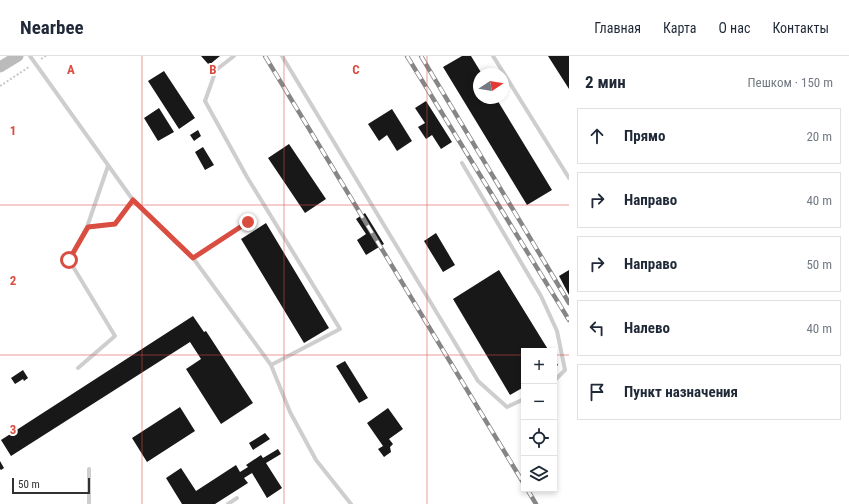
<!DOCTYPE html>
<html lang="ru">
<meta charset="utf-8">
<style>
body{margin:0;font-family:"Roboto Condensed",sans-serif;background:#f6f6f7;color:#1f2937}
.controls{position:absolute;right:12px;bottom:12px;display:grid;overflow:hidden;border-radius:0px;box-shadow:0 2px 6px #0003}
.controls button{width:36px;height:36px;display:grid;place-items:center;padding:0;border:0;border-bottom:1px solid #e0e1e3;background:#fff;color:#1f2937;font:20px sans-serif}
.compass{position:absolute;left:473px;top:12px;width:36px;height:36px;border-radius:50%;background:#fff;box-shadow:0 2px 6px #0003;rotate:78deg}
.scale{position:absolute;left:12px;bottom:10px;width:78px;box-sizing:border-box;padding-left:4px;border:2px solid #313131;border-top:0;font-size:11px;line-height:14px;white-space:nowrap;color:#313131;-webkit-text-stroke:3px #fff;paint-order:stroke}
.stop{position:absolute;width:12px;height:12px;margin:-9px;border:3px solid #da4d41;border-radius:50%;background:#fff}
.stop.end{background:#da4d41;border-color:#fff;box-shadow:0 1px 4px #0008}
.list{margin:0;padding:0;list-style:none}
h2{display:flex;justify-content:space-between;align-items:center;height:52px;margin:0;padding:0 16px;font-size:17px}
h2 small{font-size:13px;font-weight:400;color:#747a83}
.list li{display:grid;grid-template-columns:26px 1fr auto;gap:12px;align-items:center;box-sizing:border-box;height:56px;margin:0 8px 8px;padding:0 8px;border:1px solid #e0e1e3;border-radius:0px}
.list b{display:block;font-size:15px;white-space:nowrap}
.list em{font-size:13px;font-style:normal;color:#747a83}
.icon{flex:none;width:22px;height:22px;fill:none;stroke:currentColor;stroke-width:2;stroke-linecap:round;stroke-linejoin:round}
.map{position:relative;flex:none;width:569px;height:448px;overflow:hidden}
header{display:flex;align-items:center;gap:24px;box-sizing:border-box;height:56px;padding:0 20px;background:#fff;border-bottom:1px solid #e0e1e3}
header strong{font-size:19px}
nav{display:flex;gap:22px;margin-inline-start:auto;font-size:14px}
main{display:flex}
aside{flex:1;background:#fff}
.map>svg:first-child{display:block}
</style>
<header>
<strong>Nearbee</strong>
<nav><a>Главная</a><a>Карта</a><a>О нас</a><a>Контакты</a></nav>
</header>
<main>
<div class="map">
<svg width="569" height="448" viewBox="0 0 569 448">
<rect width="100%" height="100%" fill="#fff"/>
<!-- building -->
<path fill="#181818" d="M 201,0 L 220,0 L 209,9 Z
M 462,0 L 471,0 L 482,18 L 479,18 L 479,42 L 496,42 L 552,134 L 527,149 L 443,11 Z
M 548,0 L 569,0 L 569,33 Z
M 164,15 L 195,62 L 179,73 L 148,25 Z
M 426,45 L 452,86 L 441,93 L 432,79 L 426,83 L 418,71 L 425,67 L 415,52 Z
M 159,52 L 174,76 L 158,85 L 144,62 Z
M 392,53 L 412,85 L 397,95 L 387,79 L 379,85 L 368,68 Z
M 198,74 L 201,80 L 194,85 L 190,79 Z
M 289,88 L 326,143 L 305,157 L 268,102 Z
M 203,91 L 214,109 L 205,114 L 195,96 Z
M 365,157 L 384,188 L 366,199 L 357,184 L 366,178 L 356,163 Z
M 266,167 L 329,272 L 304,287 L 241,183 Z
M 436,177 L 455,209 L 443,216 L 424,185 Z
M 499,214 L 549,295 L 524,295 L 524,331 L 510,339 L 453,243 Z
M 569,214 L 569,239 L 559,220 Z
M 193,260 L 204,276 L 206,275 L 253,347 L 221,368 L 186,313 L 201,303 L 190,286 L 11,400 L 1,384 Z
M 554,303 L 558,309 L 554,312 Z
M 345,305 L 368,342 L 359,347 L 336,310 Z
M 23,314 L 28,322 L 24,325 L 23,323 L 15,328 L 11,322 Z
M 180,351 L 195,375 L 147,406 L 132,382 Z
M 388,352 L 403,373 L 389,383 L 393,388 L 390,391 L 391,396 L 384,401 L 378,393 L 383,390 L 367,367 Z
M 265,377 L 270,383 L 253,394 L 249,387 Z
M 278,393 L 281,398 L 266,407 L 282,432 L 267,442 L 252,417 L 244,422 L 248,427 L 215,448 L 182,448 L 166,422 L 181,412 L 196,435 L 236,409 L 240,416 L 248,411 L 246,409 L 261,399 L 263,402 Z
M 0,405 L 4,412 L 1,414 L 0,413 Z"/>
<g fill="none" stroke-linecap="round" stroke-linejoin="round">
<!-- path -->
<path stroke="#c8c8c8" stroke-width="2" stroke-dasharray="2 2" stroke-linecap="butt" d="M 41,3 L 46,0
M 0,30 L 29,11"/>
<!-- lane -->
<path stroke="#cecece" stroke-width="4" d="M 30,0 L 133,144 L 193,202 L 271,309 L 290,356 L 316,404 L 351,448
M 234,0 L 216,14 L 205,45 L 247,121 L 340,273 L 271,309
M 282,0 L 478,325 L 507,351 L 524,343
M 493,0 L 569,122
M 462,107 L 541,240 L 557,275 L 565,314 L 554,325
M 87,171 L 115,168 L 133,144
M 193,202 L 248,166
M 78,312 L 115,280 L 69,204 L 87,171 L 108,110
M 89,413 L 89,448
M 228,448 L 237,442"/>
<!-- secondary -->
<path stroke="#bbb" stroke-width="11" d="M 0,11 L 18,0"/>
<!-- rail casing -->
<g stroke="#868686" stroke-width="4.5">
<path id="rail" d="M 265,0 L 524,428
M 407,0 L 569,264
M 421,0 L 569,247
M 527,433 L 536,448"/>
</g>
<!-- rail -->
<use href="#rail" stroke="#fff" stroke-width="3" stroke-dasharray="9" stroke-linecap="butt"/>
</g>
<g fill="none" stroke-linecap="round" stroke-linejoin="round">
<!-- route -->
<path stroke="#da4d41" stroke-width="5" d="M 69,204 L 88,171 L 115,168 L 133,144 L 193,202 L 248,166"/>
</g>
<!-- grid -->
<path fill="none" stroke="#da4d41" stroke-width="1" stroke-opacity="0.55" d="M 142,0 L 142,448M 284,0 L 284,448M 427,0 L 427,448M 0,149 L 569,149M 0,299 L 524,299M 554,299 L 569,299"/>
<g font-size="13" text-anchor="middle" font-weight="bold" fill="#da4d41" stroke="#fff" stroke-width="4" stroke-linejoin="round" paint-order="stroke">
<text x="71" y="18">A</text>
<text x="213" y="18">B</text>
<text x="356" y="18">C</text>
<text x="13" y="79">1</text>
<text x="13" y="229">2</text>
<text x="13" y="378">3</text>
</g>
</svg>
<div class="controls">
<button>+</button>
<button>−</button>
<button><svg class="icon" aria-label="locate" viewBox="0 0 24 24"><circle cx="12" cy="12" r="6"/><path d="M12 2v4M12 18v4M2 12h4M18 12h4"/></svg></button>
<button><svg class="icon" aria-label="layers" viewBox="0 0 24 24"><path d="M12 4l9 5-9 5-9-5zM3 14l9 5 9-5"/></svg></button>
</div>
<svg class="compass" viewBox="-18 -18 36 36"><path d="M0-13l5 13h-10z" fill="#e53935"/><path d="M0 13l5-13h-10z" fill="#747a83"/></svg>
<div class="scale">50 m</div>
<div class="stop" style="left:69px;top:204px"></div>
<div class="stop end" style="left:248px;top:166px"></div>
</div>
<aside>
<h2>2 мин<small>Пешком · 150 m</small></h2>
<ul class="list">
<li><svg class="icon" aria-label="ahead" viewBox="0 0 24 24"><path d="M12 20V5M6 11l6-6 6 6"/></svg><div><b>Прямо</b></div><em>20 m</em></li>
<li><svg class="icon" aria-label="right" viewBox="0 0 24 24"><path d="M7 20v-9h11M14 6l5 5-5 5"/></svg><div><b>Направо</b></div><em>40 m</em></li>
<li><svg class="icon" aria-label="right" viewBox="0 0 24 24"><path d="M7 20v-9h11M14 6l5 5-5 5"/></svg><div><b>Направо</b></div><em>50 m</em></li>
<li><svg class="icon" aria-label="left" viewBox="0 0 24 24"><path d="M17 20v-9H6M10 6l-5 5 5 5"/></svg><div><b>Налево</b></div><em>40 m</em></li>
<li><svg class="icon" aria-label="arrive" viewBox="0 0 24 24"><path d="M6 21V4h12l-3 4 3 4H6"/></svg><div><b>Пункт назначения</b></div></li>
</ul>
</aside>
</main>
